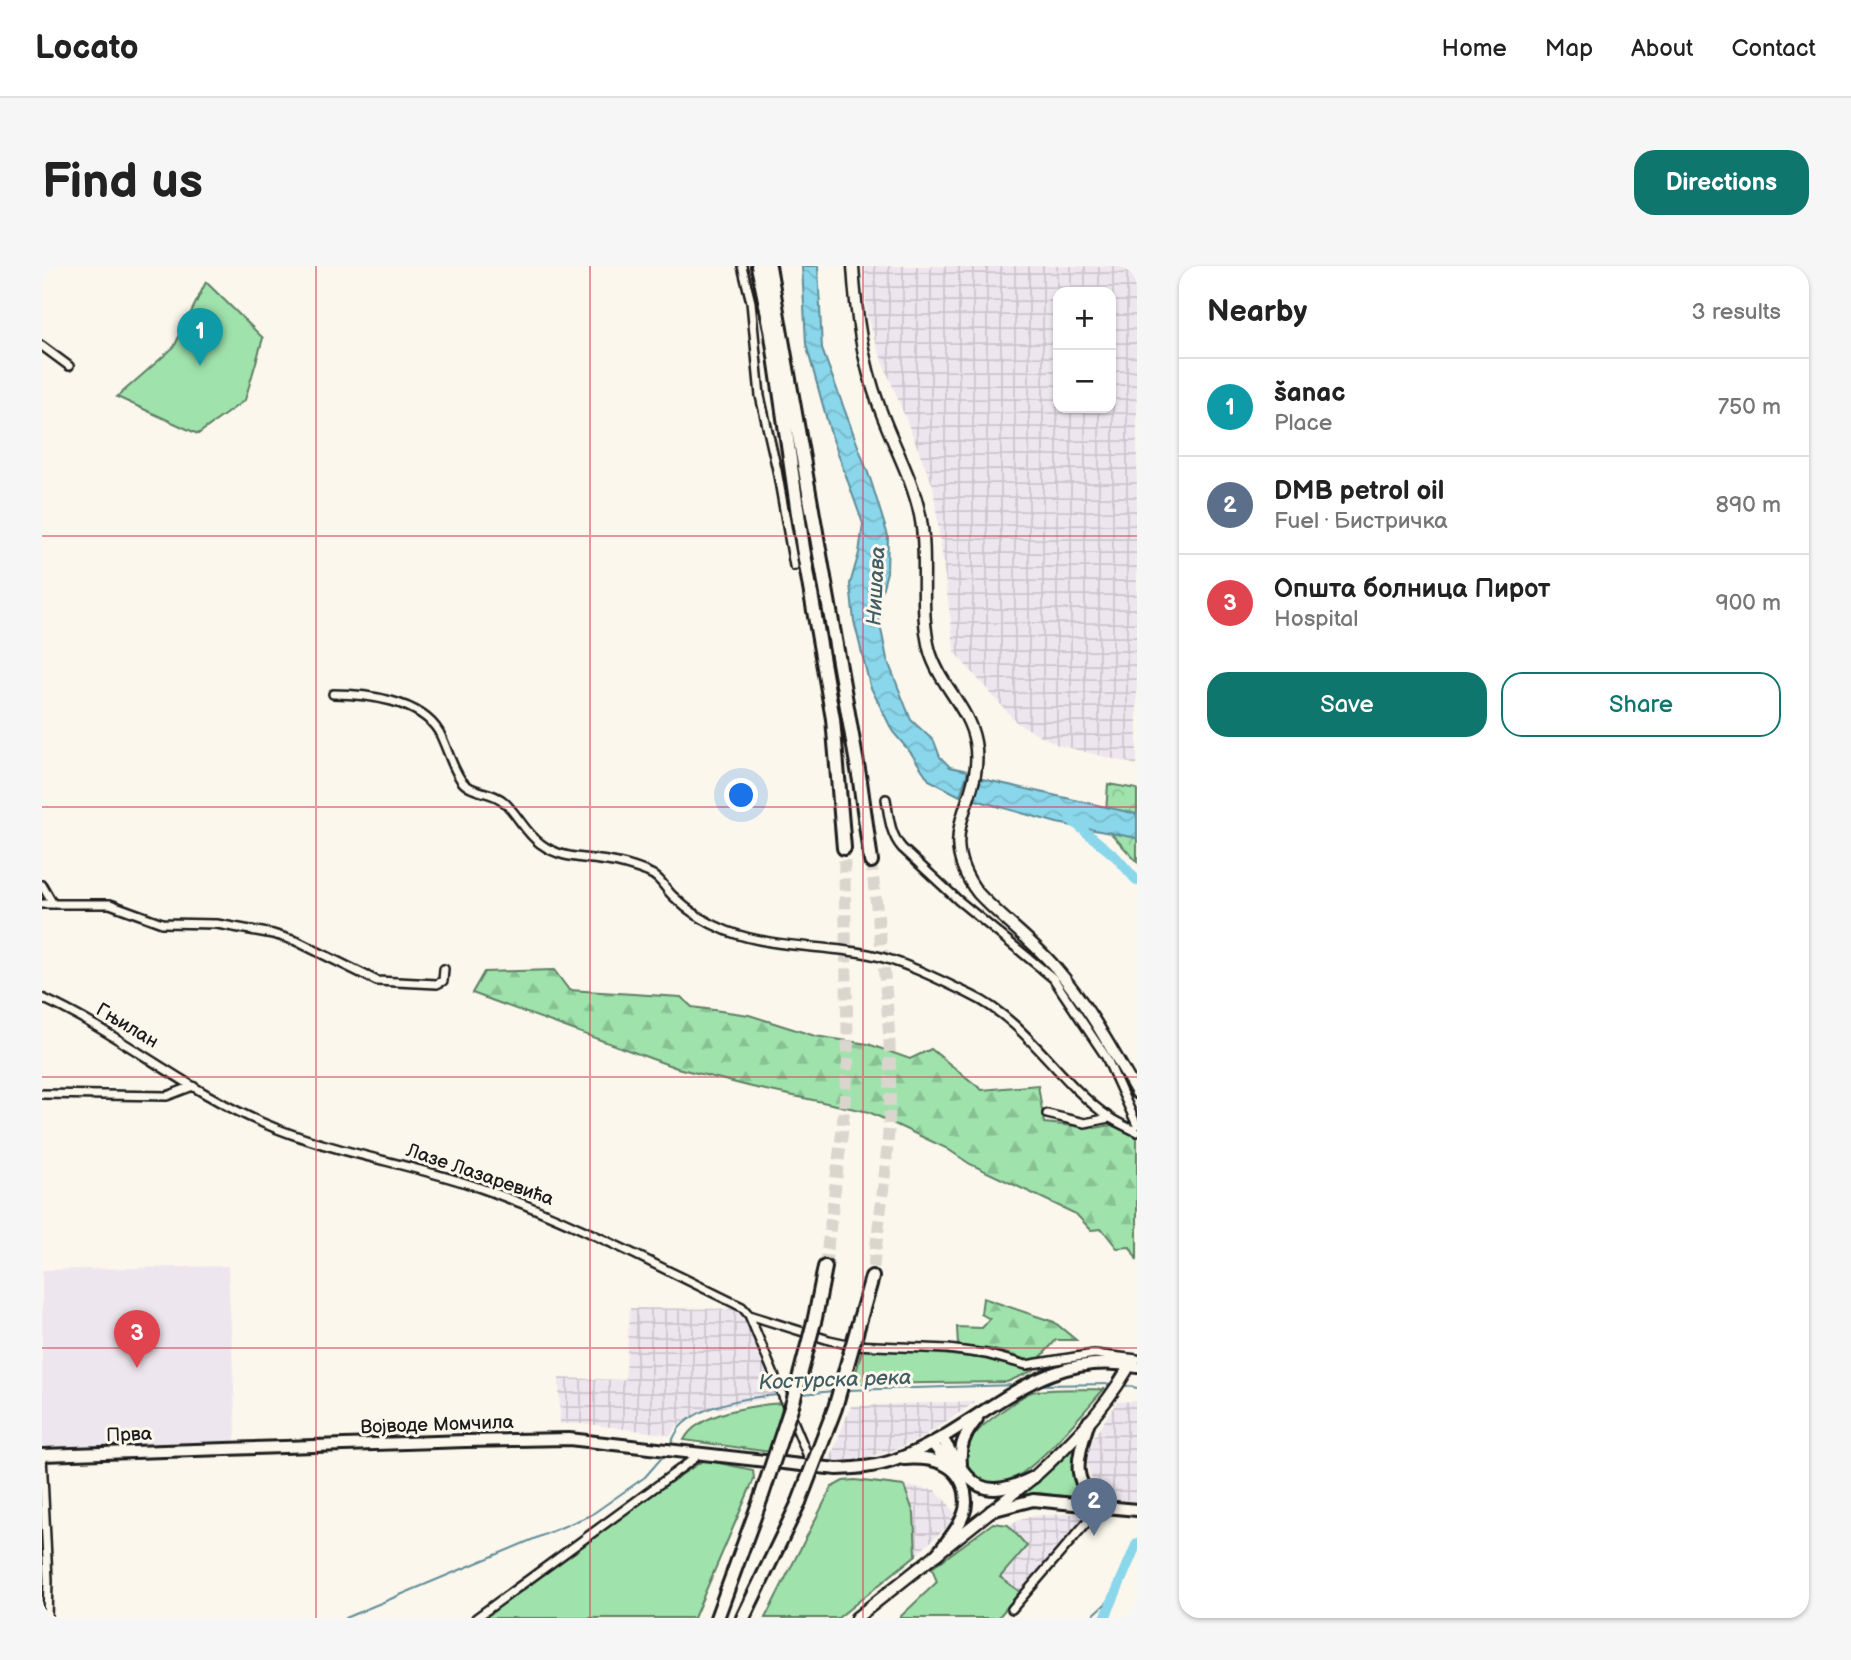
<!DOCTYPE html>
<meta charset="utf-8">
<style>
body{margin:0;font-family:"Balsamiq Sans",sans-serif;background:#f6f6f6;color:#222}
.controls{position:absolute;right:21px;top:21px;display:grid;overflow:hidden;border-radius:14px;box-shadow:0 2px 5px #0004}
.controls button{width:63px;height:63px;display:grid;place-items:center;padding:0;border:0;border-bottom:2px solid #e0e0e0;background:#fff;color:#222;font:35px sans-serif}
.you{position:absolute;left:700px;top:530px;width:24px;height:24px;margin:-18px;border:5px solid #fff;border-radius:50%;background:#1a73e8;box-shadow:0 0 0 10px #1a73e833}
.badge{display:grid;place-items:center;width:46px;height:46px;border-radius:50%;background:#0f766e;color:#fff;font-size:23px;font-weight:700}
.pin{position:absolute;translate:-50% -58px;filter:drop-shadow(0 2px 4px #0008)}
.pin::after{content:'';position:absolute;top:37px;width:24px;height:21px;background:inherit;clip-path:polygon(0 0,100% 0,50% 100%)}
.list{margin:0;padding:0;list-style:none}
h2{display:flex;justify-content:space-between;align-items:center;height:91px;margin:0;padding:0 28px;font-size:30px}
h2 small{font-size:23px;font-weight:400;color:#767676}
.list li{display:grid;grid-template-columns:46px 1fr auto;gap:21px;align-items:center;box-sizing:border-box;height:98px;padding:0 28px;border-top:2px solid #e0e0e0}
.list b{display:block;font-size:26px;white-space:nowrap}
.list p{margin:0;font-size:23px;white-space:nowrap;color:#767676}
.list em{font-size:23px;font-style:normal;color:#767676}
.actions{display:flex;gap:14px;padding:21px 28px}
.actions a{flex:1;padding:16px 0;border:2px solid #0f766e;border-radius:21px;text-align:center;font-size:24px;color:#0f766e}
.actions .main{background:#0f766e;color:#fff}
.map{position:relative;flex:none;width:1095px;height:1352px;overflow:hidden;border-radius:21px}
header{display:flex;align-items:center;gap:42px;box-sizing:border-box;height:98px;padding:0 35px;background:#fff;border-bottom:2px solid #e0e0e0}
header strong{font-size:33px}
nav{display:flex;gap:38px;margin-inline-start:auto;font-size:24px}
.intro{display:flex;align-items:center;justify-content:space-between;box-sizing:border-box;height:168px;padding:0 42px}
h1{margin:0;font-size:49px}
.button{padding:18px 32px;border-radius:21px;background:#0f766e;color:#fff;font-size:24px;font-weight:700}
main{display:flex;gap:42px;padding:0 42px}
aside{flex:1;background:#fff;border-radius:21px;box-shadow:0 2px 5px #0004}
.map>svg:first-child{display:block}
</style>
<header>
<strong>Locato</strong>
<nav><a>Home</a><a>Map</a><a>About</a><a>Contact</a></nav>
</header>
<div class="intro"><h1>Find us</h1><a class="button">Directions</a></div>
<main>
<div class="map">
<svg width="1095" height="1352" viewBox="0 0 1095 1352">
<defs>
<pattern id="industrial-grid" width="8" height="8" patternUnits="userSpaceOnUse" patternTransform="scale(1.75)"><rect width="8" height="8" fill="#eee6ee"/><path d="M0 4h8M4 0v8" fill="none" stroke="#ccc5cc"/></pattern>
<pattern id="forest-firs" width="22" height="20" patternUnits="userSpaceOnUse" patternTransform="scale(1.75)"><rect width="22" height="20" fill="#9fe2ac"/><path d="M5 1l3.5 6h-7zM16 11l3.5 6h-7z" fill="#88c193"/></pattern>
<pattern id="park-crowns" width="20" height="18" patternUnits="userSpaceOnUse" patternTransform="scale(1.75)"><rect width="20" height="18" fill="#9fe2ac"/><path d="M2 6a3 3 0 1 1 6 0M12 15a3 3 0 1 1 6 0" fill="none" stroke="#88c193"/></pattern>
<pattern id="water-waves" width="16" height="10" patternUnits="userSpaceOnUse" patternTransform="scale(1.75)"><rect width="16" height="10" fill="#8ad6ea"/><path d="M0 5q4-4 8 0t8 0" fill="none" stroke="#76b7c8"/></pattern>
</defs>
<rect width="100%" height="100%" fill="#fbf7ec"/>
<filter id="ink" filterUnits="userSpaceOnUse"><feTurbulence type="fractalNoise" baseFrequency=".0143" numOctaves="2"/><feDisplacementMap in="SourceGraphic" scale="14" xChannelSelector="R" yChannelSelector="G"/><feConvolveMatrix kernelMatrix="1 2 1 2 8 2 1 2 1" color-interpolation-filters="sRGB"/></filter>
<g filter="url(#ink)">
<!-- built -->
<path fill="#eee6ee" d="M 186,1000 L 194,1166 L 191,1182 L 0,1187 L 0,1004 Z"/>
<!-- industrial -->
<path fill="url(#industrial-grid)" fill-rule="evenodd" d="M 822,0 L 1095,0 L 1095,499 L 1016,479 L 975,457 L 913,387 L 891,220 L 836,84 L 824,47 ZM 1016,26 L 1069,26 L 1069,142 L 1016,142 Z
M 588,1042 L 696,1043 L 705,1049 L 740,1129 L 657,1146 L 635,1160 L 629,1169 L 546,1158 L 518,1158 L 517,1112 L 583,1114 Z
M 935,1135 L 878,1173 L 846,1186 L 817,1193 L 787,1195 L 809,1140 Z
M 1095,1135 L 1095,1236 L 1070,1232 L 1056,1223 L 1048,1209 L 1044,1193 L 1048,1177 L 1075,1136 Z
M 862,1220 L 893,1224 L 906,1237 L 912,1246 L 911,1255 L 904,1262 L 874,1289 L 872,1248 Z
M 1041,1247 L 1044,1250 L 978,1326 L 957,1311 L 985,1280 L 966,1259 L 987,1250 Z"/>
<!-- green -->
<path fill="#9fe2ac" stroke="#5e7f64" stroke-width="2" d="M 164,16 L 221,72 L 203,134 L 156,168 L 75,131 L 132,81 Z
M 821,1080 L 938,1092 L 990,1105 L 965,1116 L 811,1118 Z
M 1062,1123 C 1041,1146 989,1211 961,1217 C 953,1219 942,1216 935,1211 C 904,1188 941,1158 960,1145 C 969,1139 978,1131 987,1127 C 999,1122 1046,1124 1062,1123 Z
M 741,1137 L 728,1186 L 642,1174 C 656,1146 713,1139 741,1137 Z
M 1036,1175 L 1033,1201 L 1055,1235 L 997,1227 L 979,1229 Z
M 662,1194 L 711,1204 L 712,1213 L 652,1352 L 439,1352 L 613,1226 Z
M 813,1214 L 862,1220 L 872,1248 L 874,1289 L 796,1352 L 723,1352 L 790,1221 L 801,1215 Z
M 951,1257 L 966,1259 L 985,1280 L 958,1311 L 978,1326 L 956,1352 L 857,1352 L 895,1316 L 890,1302 Z"/>
<!-- forest -->
<path fill="url(#forest-firs)" stroke="#5e7f64" stroke-width="2" d="M 512,704 L 527,724 L 639,731 L 650,741 L 707,749 L 773,770 L 826,778 L 868,793 L 889,783 L 940,824 L 996,819 L 1002,857 L 1053,862 L 1069,859 L 1095,871 L 1095,994 L 1088,981 L 1075,982 L 1060,963 L 1049,964 L 1034,948 L 928,898 L 904,882 L 827,846 L 710,821 L 635,802 L 430,727 L 442,706 Z
M 941,1032 L 1012,1056 L 1034,1074 L 1014,1074 L 998,1092 L 986,1094 L 949,1083 L 916,1080 L 915,1061 L 940,1062 L 948,1053 L 939,1048 Z"/>
<!-- park -->
<path fill="url(#park-crowns)" stroke="#5e7f64" stroke-width="2" d="M 1066,518 L 1095,523 L 1095,596 L 1063,561 Z"/>
<!-- water -->
<path fill="url(#water-waves)" stroke="#5e8c98" stroke-width="2" d="M 760,0 L 776,0 L 780,83 L 829,215 L 846,270 L 845,306 L 835,343 L 845,393 L 869,454 L 892,475 L 898,491 L 908,501 L 926,505 L 918,530 L 887,514 L 869,487 L 851,466 L 828,420 L 812,355 L 808,318 L 817,287 L 821,258 L 788,165 L 764,78 Z
M 936,512 L 1095,548 L 1095,572 L 1015,557 L 930,533 Z"/>
<g fill="none" stroke-linecap="round" stroke-linejoin="round">
<!-- stream -->
<path stroke="#5e8c98" stroke-width="2" d="M 997,1119 L 1072,1118
M 1081,1119 L 1095,1122
M 805,1124 L 974,1119
M 760,1128 L 792,1125
M 627,1180 C 631,1174 634,1166 638,1161 C 660,1138 707,1131 737,1129
M 303,1352 L 549,1249 L 603,1211 L 623,1188
M 1048,1352 L 1072,1330"/>
<!-- river -->
<path stroke="#8ad6ea" stroke-width="10" d="M 1028,553 L 1074,591 L 1095,615
M 1063,1352 L 1095,1277"/>
<!-- highway-tunnel -->
<path stroke="#dad6cd" stroke-width="12" stroke-dasharray="12 6" stroke-linecap="butt" d="M 829,595 C 837,662 847,730 848,798 C 850,869 839,941 830,1011
M 783,1001 L 800,867 L 806,795 L 802,582"/>
<!-- street casing -->
<g stroke="#1c1c1c" stroke-width="12">
<path id="street" d="M 700,0 L 709,36 L 718,130 L 735,204 L 752,300
M 0,80 L 27,100
M 291,428 C 324,428 378,434 397,466 C 405,481 409,499 419,514 C 429,528 448,524 461,535 C 475,547 483,567 499,578 C 519,593 541,591 565,595 C 579,597 592,601 605,606 C 619,611 622,622 632,631 C 647,646 665,657 685,665 C 730,682 779,679 826,688 C 861,695 896,713 929,729 C 986,756 1016,816 1067,851 C 1075,857 1086,861 1095,866
M 844,533 C 847,551 848,568 860,582 L 916,634 L 1011,712 L 1064,791 L 1095,859
M 0,619 L 11,638
M 0,638 L 68,638 L 120,657 L 175,658 L 231,668 L 254,675 L 335,715 L 395,718 L 401,715 L 402,703
M 0,732 C 78,767 143,824 221,857 C 288,886 361,896 430,919 C 524,951 611,998 700,1041 L 707,1049 L 770,1200
M 0,828 L 125,830 L 151,820
M 1005,848 L 1043,857 L 1067,852
M 707,1049 L 787,1074 L 810,1079 L 906,1083 L 944,1088 L 984,1099 L 1052,1088 L 1095,1093
M 0,1189 L 6,1314 L 5,1352
M 970,1343 L 1058,1241
M 434,1352 L 653,1192 L 655,1187"/>
</g>
<!-- secondary casing -->
<g stroke="#1c1c1c" stroke-width="15">
<path id="secondary" d="M 811,0 C 814,49 820,94 837,140 C 850,177 870,211 878,249 C 887,294 876,342 888,386 C 898,419 927,442 933,476 C 944,535 888,564 936,627 C 960,653 990,674 1013,701 C 1046,739 1070,784 1095,827
M 814,1352 L 992,1211 C 1027,1179 1061,1145 1085,1104"/>
</g>
<!-- primary casing -->
<g stroke="#1c1c1c" stroke-width="16">
<path id="primary" d="M 1047,1155 C 1037,1188 1023,1221 1066,1239
M 900,1172 C 928,1217 936,1238 992,1211
M 890,1177 L 909,1201
M 0,1189 L 424,1175 L 527,1173 L 795,1203 C 814,1202 834,1201 853,1194 C 938,1164 996,1079 1095,1101
M 862,1193 C 889,1191 916,1196 923,1226 C 924,1233 925,1240 922,1247 C 917,1262 905,1275 895,1288
M 919,1198 C 917,1179 923,1168 935,1153
M 949,1245 L 991,1234 L 1095,1244"/>
</g>
<!-- highway casing -->
<g stroke="#1c1c1c" stroke-width="18">
<path id="highway" d="M 716,0 L 729,63 L 761,282 L 791,453 L 802,582
M 727,0 L 818,515 L 829,595
M 773,1052 L 783,1001
M 816,1060 L 830,1011
M 675,1352 L 720,1229
M 701,1352 L 757,1236"/>
</g>
<!-- street -->
<use href="#street" stroke="#fbf7ec" stroke-width="7"/>
<!-- secondary -->
<use href="#secondary" stroke="#fbf7ec" stroke-width="10"/>
<!-- primary -->
<use href="#primary" stroke="#fbf7ec" stroke-width="10"/>
<!-- highway -->
<use href="#highway" stroke="#fbf7ec" stroke-width="12"/>
<!-- highway-bridge casing -->
<g stroke="#1c1c1c" stroke-width="18" stroke-linecap="butt">
<path id="highway-bridge" d="M 720,1229 L 751,1136 L 773,1052
M 757,1236 L 793,1142 L 816,1060"/>
</g>
<!-- highway-bridge -->
<use href="#highway-bridge" stroke="#fbf7ec" stroke-width="12"/>
</g>
</g>
<!-- grid -->
<path fill="none" stroke="#d1495b" stroke-width="2" stroke-opacity="0.55" d="M 274,0 L 274,1352M 548,0 L 548,1352M 821,0 L 821,1352M 0,270 L 1095,270M 0,541 L 1095,541M 0,811 L 1095,811M 0,1082 L 1095,1082"/>
<g text-anchor="middle" dominant-baseline="central" stroke-width="6" stroke-linejoin="round" paint-order="stroke">
<!-- street labels -->
<g font-size="19" fill="#1c1c1c" stroke="#fbf7ec">
<text transform="translate(85 760) rotate(31)">Гњилан</text>
<text transform="translate(438 909) rotate(19)">Лазе Лазаревића</text>
<text transform="translate(395 1159) rotate(-2)">Војводе Момчила</text>
<text transform="translate(87 1169) rotate(-2)">Прва</text>
</g>
<!-- water labels -->
<g font-size="21" font-style="italic" fill="#425d64" stroke="#fbf7ec">
<text transform="translate(834 320) rotate(-87)">Нишава</text>
<text transform="translate(793 1114) rotate(-2)">Костурска река</text>
</g>
</g>
</svg>
<div class="controls">
<button>+</button>
<button>−</button>
</div>
<div class="you"></div>
<div class="pin badge" style="left:158px;top:100px;background:#0f9aa8">1</div>
<div class="pin badge" style="left:1052px;top:1270px;background:#5c6f8a">2</div>
<div class="pin badge" style="left:95px;top:1102px;background:#e0444e">3</div>
</div>
<aside>
<h2>Nearby<small>3 results</small></h2>
<ul class="list">
<li><span class="badge" style="background:#0f9aa8">1</span><div><b>šanac</b><p>Place</p></div><em>750 m</em></li>
<li><span class="badge" style="background:#5c6f8a">2</span><div><b>DMB petrol oil</b><p>Fuel · Бистричка</p></div><em>890 m</em></li>
<li><span class="badge" style="background:#e0444e">3</span><div><b>Општа болница Пирот</b><p>Hospital</p></div><em>900 m</em></li>
</ul>
<div class="actions"><a class="main">Save</a><a>Share</a></div>
</aside>
</main>
